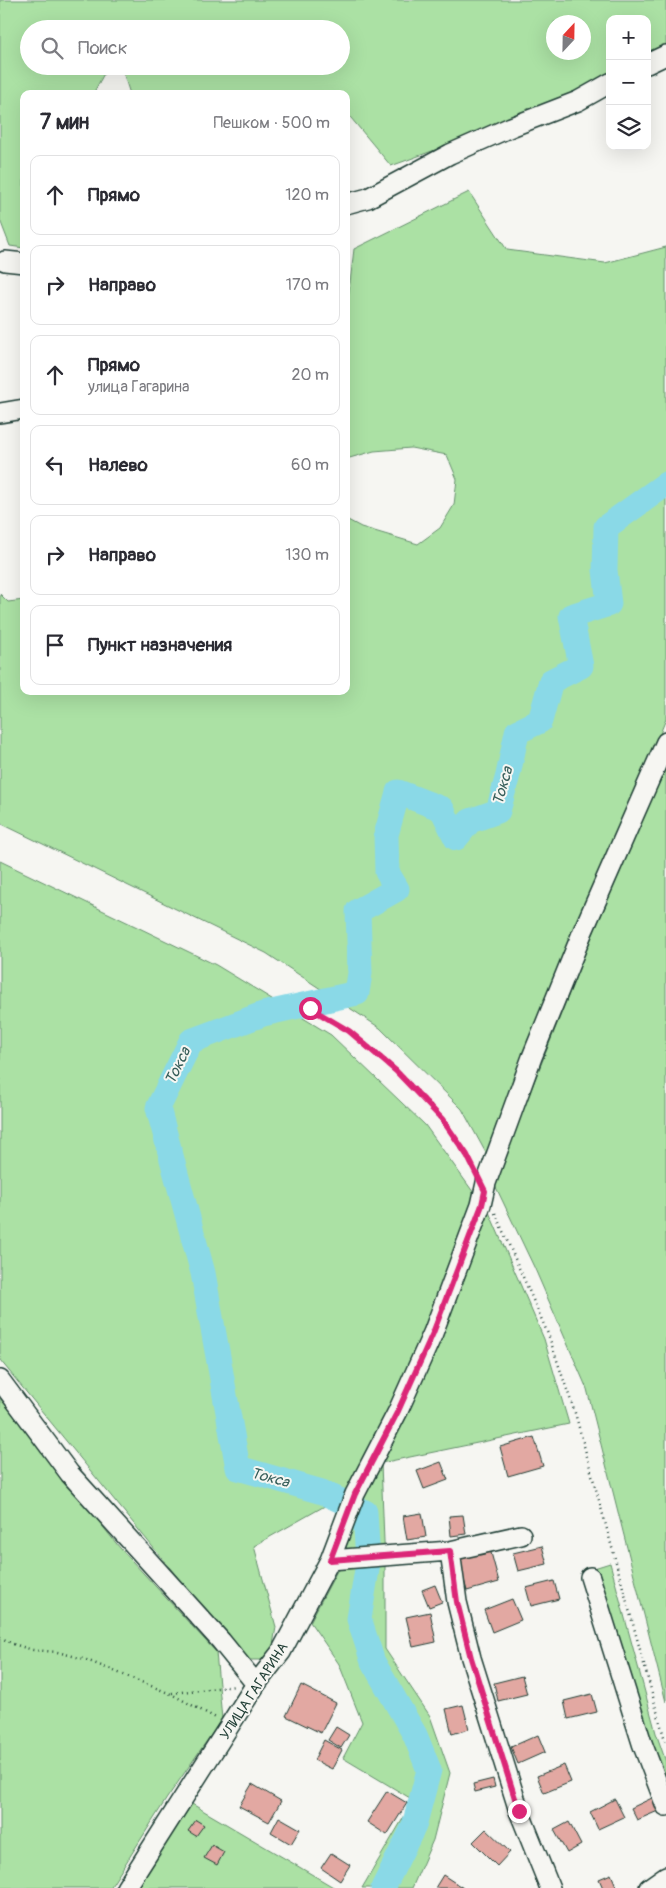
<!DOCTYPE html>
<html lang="ru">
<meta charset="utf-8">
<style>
body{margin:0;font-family:Pangolin,sans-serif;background:#f7f7f7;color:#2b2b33}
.controls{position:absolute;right:15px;top:15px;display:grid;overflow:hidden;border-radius:10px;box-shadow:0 5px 20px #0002}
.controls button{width:45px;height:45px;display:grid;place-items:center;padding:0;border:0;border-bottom:1px solid #e1e1e2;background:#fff;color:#2b2b33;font:25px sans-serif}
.compass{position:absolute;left:546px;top:15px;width:45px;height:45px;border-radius:50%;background:#fff;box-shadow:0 5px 20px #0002;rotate:22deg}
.stop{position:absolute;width:15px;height:15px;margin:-11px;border:4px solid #db2777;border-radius:50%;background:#fff}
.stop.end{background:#db2777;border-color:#fff;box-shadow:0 1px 5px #0008}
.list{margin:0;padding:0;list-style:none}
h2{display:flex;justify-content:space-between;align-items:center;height:65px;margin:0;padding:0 20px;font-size:21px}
h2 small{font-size:16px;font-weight:400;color:#7c7c81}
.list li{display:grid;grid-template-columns:32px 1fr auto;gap:15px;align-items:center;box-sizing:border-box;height:80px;margin:0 10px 10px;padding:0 10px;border:1px solid #e1e1e2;border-radius:10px}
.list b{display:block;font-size:19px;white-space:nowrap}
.list p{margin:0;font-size:16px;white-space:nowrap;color:#7c7c81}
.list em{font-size:16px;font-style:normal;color:#7c7c81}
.icon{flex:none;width:28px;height:28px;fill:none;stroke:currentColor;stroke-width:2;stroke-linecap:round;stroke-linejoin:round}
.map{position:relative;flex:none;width:666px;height:1888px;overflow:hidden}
.search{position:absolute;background:#fff;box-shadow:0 5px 20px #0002;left:20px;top:20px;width:330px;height:55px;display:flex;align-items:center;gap:12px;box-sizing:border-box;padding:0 18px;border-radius:28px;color:#7c7c81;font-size:19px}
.panel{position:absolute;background:#fff;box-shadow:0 5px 20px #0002;left:20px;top:90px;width:330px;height:605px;border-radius:10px}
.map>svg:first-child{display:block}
</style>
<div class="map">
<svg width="666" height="1888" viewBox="0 0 666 1888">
<rect width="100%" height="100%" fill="#f6f6f2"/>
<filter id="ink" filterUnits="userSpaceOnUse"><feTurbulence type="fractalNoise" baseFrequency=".02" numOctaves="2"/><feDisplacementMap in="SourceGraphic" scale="10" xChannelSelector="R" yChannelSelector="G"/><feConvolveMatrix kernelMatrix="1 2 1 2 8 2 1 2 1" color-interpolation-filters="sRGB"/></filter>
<g filter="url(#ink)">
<!-- green -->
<path fill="#abe1a4" stroke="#658f6c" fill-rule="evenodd" d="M 0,0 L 666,0 L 666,46 L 647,57 L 647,19 L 610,19 L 610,76 L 487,131 L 391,166 L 346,112 L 346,94 L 130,94 L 121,66 L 341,66 L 341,29 L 29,29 L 29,66 L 108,66 L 93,94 L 24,94 L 24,248 L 10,246 L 0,220 ZM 554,22 L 584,22 L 584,52 L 554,52 Z
M 469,192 L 507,250 L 605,263 L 666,247 L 666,719 L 487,1155 L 462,1109 L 380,1028 L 266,953 L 0,823 L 0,594 L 8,602 L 24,600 L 24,691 L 346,691 L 346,519 L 361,527 L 418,544 L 440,528 L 454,505 L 457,479 L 447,455 L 411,448 L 374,451 L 346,459 L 346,317 L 354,249 Z
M 666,766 L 666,1702 L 587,1389 L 535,1269 L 494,1183 L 590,941 Z
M 0,861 L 216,965 L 331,1035 L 425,1125 L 476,1196 L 426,1328 L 353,1490 L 254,1546 L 276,1627 L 272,1651 L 262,1660 L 243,1660 L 219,1628 L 0,1360 Z
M 489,1212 L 544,1339 L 569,1424 L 381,1463 L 385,1567 L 385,1649 L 430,1716 L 450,1773 L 433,1840 L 412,1888 L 362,1888 L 411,1805 L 410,1798 L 343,1758 L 362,1722 L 339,1664 L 310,1622 L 338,1569 L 346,1542 L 374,1475 L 442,1337 Z
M 0,1398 L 120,1548 L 216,1652 L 222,1719 L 167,1798 L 110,1888 L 0,1888 Z
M 610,1563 L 656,1733 L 666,1762 L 666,1793 L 651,1755 L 594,1568 Z
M 192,1804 L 335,1888 L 136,1888 Z"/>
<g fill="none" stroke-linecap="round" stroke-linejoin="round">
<!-- river -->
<path stroke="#8ad9e7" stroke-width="25" d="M 383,1888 L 414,1826 L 429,1770 L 415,1735 L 373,1662 L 359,1619 L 369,1557 L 367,1545 L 365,1512 L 322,1492 L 238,1468 L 203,1273 L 158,1108 L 191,1041 L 263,1014 L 357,993 L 360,973 L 358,911 L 397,889 L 387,872 L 386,835 L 398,792 L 442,809 L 456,838 L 470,821 L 498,811 L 508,775 L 517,732 L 540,721 L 551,681 L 581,666 L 571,616 L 609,604 L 605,570 L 606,527 L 666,484"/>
</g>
<!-- building -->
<path fill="#e2a8a2" stroke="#1f3d34" d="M 534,1437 L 543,1466 L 508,1476 L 500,1447 Z
M 441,1462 L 448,1480 L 424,1489 L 417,1471 Z
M 422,1513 L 426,1537 L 407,1540 L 403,1516 Z
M 463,1515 L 466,1534 L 451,1536 L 449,1516 Z
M 542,1546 L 547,1564 L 518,1571 L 513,1553 Z
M 490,1549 L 499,1582 L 467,1591 L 458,1557 Z
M 554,1581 L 559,1599 L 531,1606 L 526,1588 Z
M 435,1585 L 442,1602 L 429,1607 L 422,1590 Z
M 512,1599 L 521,1620 L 492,1632 L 484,1610 Z
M 430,1612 L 436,1642 L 413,1647 L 406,1617 Z
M 522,1676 L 527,1694 L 498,1701 L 494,1683 Z
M 301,1685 L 336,1703 L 321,1733 L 286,1716 Z
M 592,1694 L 597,1712 L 568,1719 L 564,1701 Z
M 463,1705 L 469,1729 L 452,1734 L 446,1709 Z
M 336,1727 L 349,1735 L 341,1748 L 328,1740 Z
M 538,1735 L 545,1752 L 518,1764 L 511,1747 Z
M 324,1740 L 342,1750 L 332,1769 L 314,1760 Z
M 564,1765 L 571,1782 L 544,1793 L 537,1776 Z
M 493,1779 L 495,1787 L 475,1792 L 473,1784 Z
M 252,1784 L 281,1801 L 269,1822 L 239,1806 Z
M 387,1791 L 407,1803 L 387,1835 L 367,1822 Z
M 652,1798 L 658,1811 L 637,1820 L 631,1808 Z
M 615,1799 L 624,1817 L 598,1829 L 590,1812 Z
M 279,1817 L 300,1829 L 291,1844 L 271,1832 Z
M 196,1820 L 204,1825 L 196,1836 L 188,1831 Z
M 569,1822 L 581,1845 L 567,1853 L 554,1830 Z
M 486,1829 L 510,1852 L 497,1866 L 473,1842 Z
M 212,1845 L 224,1852 L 217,1865 L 204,1858 Z
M 331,1853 L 350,1865 L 340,1881 L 321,1868 Z
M 611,1874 L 617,1888 L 603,1888 L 599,1879 Z
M 443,1875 L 463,1888 L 435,1888 Z"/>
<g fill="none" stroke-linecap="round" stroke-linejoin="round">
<!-- minor casing -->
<g stroke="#1f3d34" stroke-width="22">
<path id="minor" d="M 647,64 L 666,55
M 346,204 L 368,198 L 450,154 L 511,127 L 578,101 L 610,83
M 5,261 L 24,263
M 0,413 L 24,409
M 0,1380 L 70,1474 L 221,1641 L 256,1684
M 450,1551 L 521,1535
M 330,1560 L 450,1551 L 457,1602 L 471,1658 L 519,1811 L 550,1888
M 590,1577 L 642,1743 L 666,1806
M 126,1888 L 256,1684 L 281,1652 L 330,1560 L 355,1494 L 398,1411 L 433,1333 L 481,1205 L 486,1183 L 532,1057 L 583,931 L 666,742
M 649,1888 L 666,1876"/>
</g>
<!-- path -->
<path stroke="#1f3d34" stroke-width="2.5" stroke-dasharray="1 4" stroke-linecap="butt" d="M 311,1008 C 323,1016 338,1023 350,1032 C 399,1069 446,1115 474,1170
M 495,1213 L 548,1334 L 575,1413 L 666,1744
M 0,1637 L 13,1644 L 33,1650 L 57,1652 L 84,1659 L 171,1694 L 216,1718
M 172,1693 L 236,1686"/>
<!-- minor -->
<use href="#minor" stroke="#f6f6f2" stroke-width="19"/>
</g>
</g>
<g fill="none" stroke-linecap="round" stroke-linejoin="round" filter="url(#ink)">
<!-- route -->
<path stroke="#db2777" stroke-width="6" d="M 310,1008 L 349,1031 L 396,1071 L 442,1119 L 467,1155 L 485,1191 L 482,1205 L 433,1333 L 398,1411 L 355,1494 L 330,1560 L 450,1551 L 457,1602 L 471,1658 L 519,1811"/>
</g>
<g text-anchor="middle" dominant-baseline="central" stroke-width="4" stroke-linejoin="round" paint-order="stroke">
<!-- street labels -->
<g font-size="14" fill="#1f3d34" stroke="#f6f6f2">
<text transform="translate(254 1691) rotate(-57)">УЛИЦА ГАГАРИНА</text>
</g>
<!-- water labels -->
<g font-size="15" font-style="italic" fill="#345c58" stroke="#f6f6f2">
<text transform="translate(503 786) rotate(-74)">Токса</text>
<text transform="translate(178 1066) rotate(-64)">Токса</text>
<text transform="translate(270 1478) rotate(15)">Токса</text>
</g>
</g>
</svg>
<div class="controls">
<button>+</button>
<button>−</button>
<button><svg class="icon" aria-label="layers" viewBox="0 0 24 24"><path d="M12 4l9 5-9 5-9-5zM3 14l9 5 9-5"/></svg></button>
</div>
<svg class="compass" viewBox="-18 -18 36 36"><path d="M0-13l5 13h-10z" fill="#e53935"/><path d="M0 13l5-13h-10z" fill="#7c7c81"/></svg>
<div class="stop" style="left:310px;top:1008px"></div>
<div class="stop end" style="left:519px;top:1811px"></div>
<div class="search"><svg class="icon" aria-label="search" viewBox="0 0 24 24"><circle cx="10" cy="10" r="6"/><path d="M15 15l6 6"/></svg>Поиск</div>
<section class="panel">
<h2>7 мин<small>Пешком · 500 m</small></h2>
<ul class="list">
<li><svg class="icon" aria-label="ahead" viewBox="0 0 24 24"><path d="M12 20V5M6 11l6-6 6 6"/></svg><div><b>Прямо</b></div><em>120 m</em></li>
<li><svg class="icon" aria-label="right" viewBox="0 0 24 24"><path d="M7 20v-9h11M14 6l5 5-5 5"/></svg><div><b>Направо</b></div><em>170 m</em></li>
<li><svg class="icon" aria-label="ahead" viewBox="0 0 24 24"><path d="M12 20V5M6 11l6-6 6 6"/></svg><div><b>Прямо</b><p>улица Гагарина</p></div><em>20 m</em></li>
<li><svg class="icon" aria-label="left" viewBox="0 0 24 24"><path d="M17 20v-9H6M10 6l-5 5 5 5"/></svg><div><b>Налево</b></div><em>60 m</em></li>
<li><svg class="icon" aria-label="right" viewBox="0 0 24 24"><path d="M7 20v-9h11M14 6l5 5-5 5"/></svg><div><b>Направо</b></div><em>130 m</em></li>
<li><svg class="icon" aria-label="arrive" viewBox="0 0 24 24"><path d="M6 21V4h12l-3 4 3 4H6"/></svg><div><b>Пункт назначения</b></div></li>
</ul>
</section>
</div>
